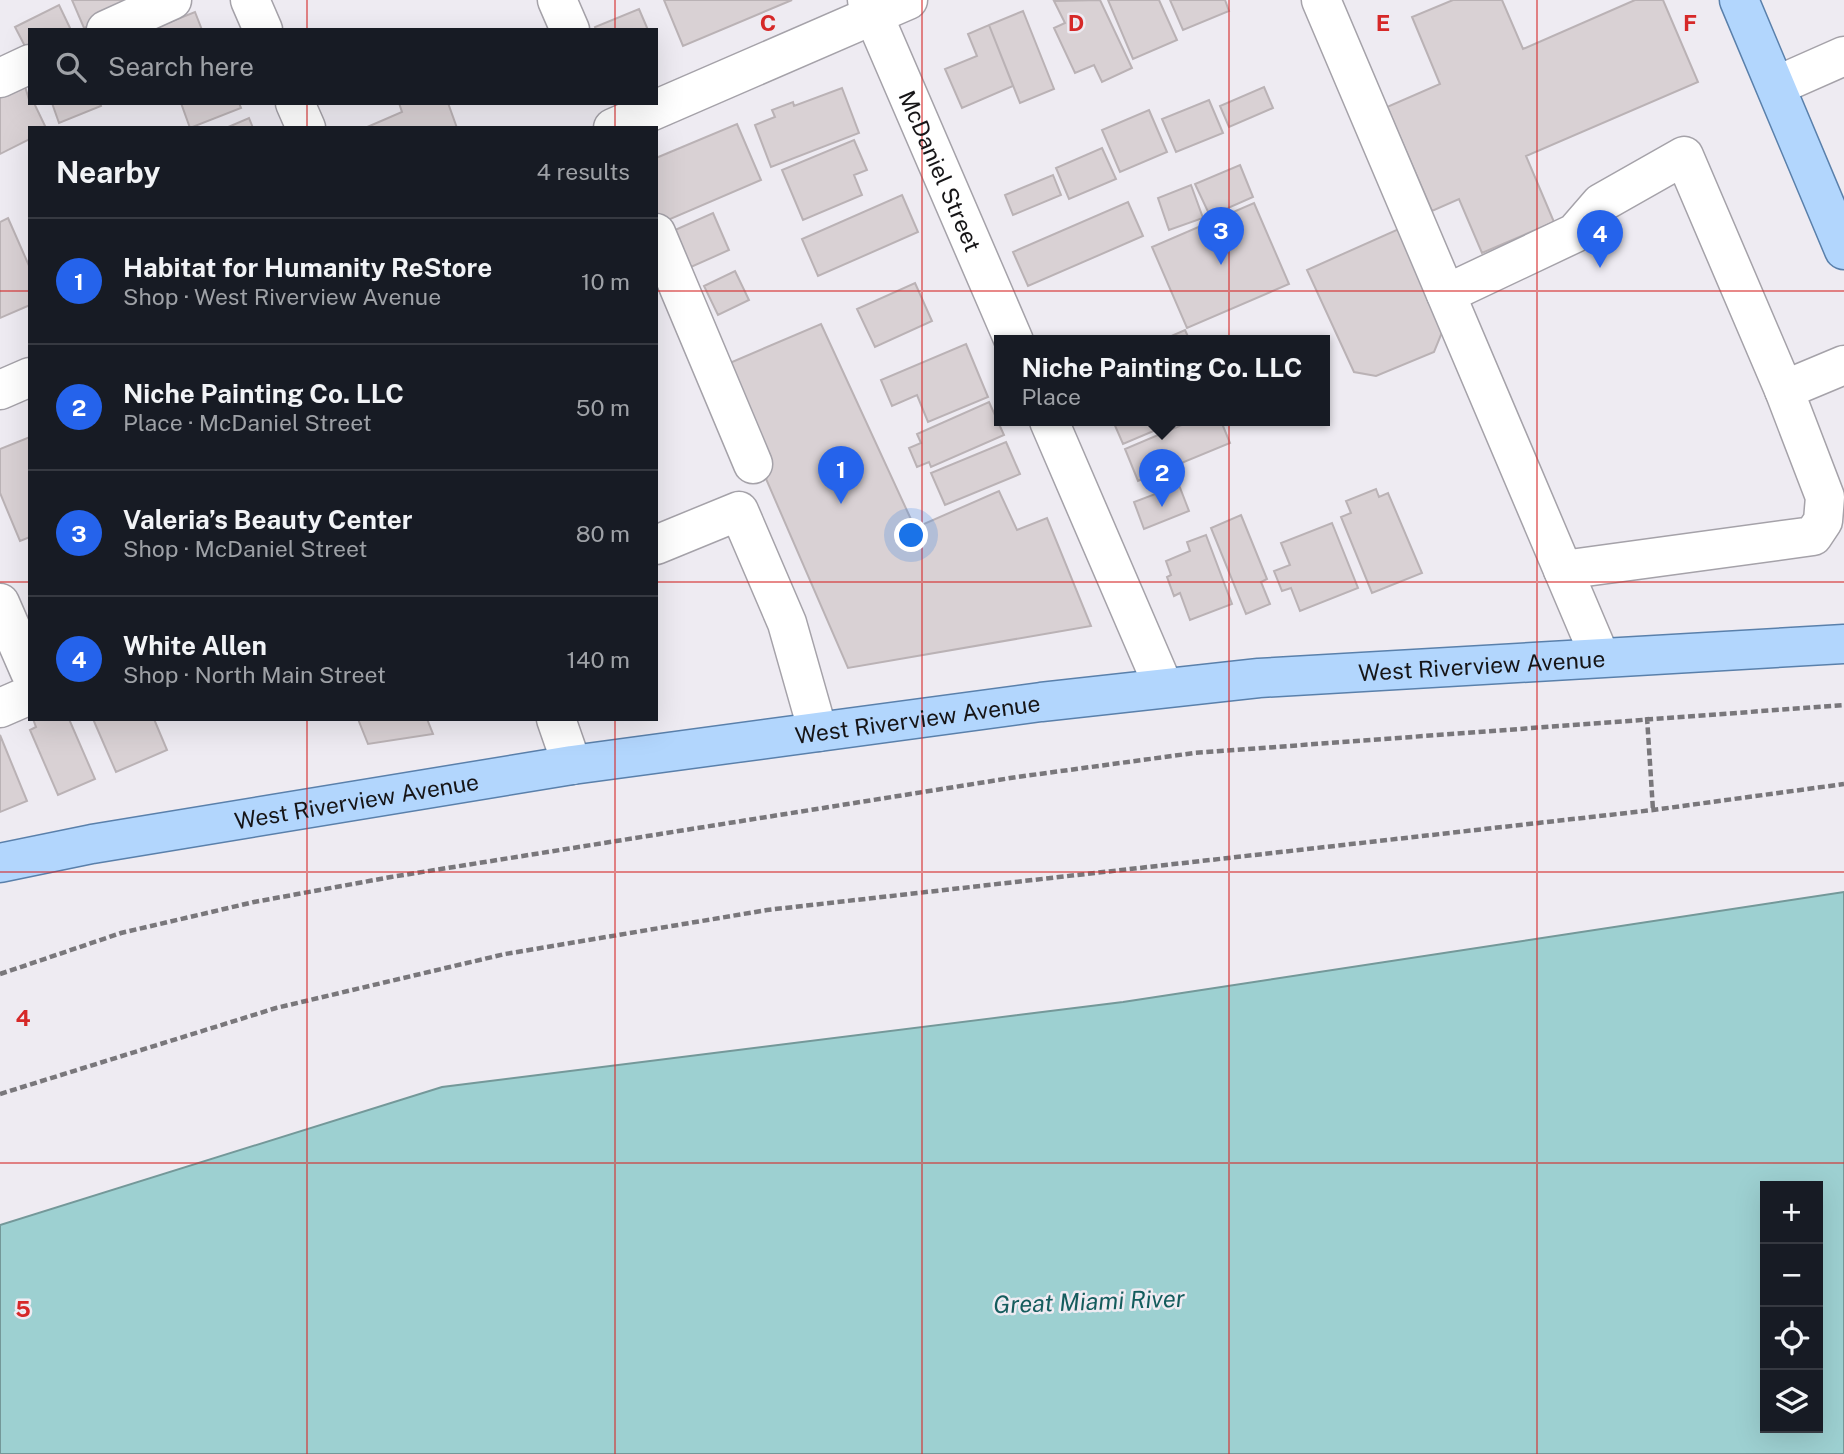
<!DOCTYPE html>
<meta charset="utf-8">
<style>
body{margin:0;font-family:"Public Sans",sans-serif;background:#20242c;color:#f1f3f6}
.controls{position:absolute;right:21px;bottom:21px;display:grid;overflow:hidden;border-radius:0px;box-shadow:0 7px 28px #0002}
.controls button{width:63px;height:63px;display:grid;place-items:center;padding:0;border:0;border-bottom:2px solid #363941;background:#171b24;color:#f1f3f6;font:35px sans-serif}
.you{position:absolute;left:912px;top:536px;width:24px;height:24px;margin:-18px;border:5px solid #fff;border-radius:50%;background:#1a73e8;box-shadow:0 0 0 10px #1a73e833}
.badge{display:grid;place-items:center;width:46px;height:46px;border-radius:50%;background:#2563eb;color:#fff;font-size:23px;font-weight:700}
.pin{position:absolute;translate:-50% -58px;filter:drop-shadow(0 2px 4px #0008)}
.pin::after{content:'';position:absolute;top:37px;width:24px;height:21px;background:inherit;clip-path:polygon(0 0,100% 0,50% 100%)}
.popup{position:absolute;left:994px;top:335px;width:336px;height:91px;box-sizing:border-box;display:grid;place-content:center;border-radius:0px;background:#171b24;filter:drop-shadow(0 2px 5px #0005);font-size:23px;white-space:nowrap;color:#9ea1a6}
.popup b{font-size:26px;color:#f1f3f6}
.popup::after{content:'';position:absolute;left:50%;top:100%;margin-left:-14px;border:14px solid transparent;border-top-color:#171b24}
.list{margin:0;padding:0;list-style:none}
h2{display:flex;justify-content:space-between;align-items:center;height:91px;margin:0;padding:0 28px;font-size:30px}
h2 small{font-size:23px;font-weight:400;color:#9ea1a6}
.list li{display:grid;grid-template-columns:46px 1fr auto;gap:21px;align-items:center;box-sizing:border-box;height:126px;padding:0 28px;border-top:2px solid #363941}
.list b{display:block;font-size:26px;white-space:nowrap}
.list p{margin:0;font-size:23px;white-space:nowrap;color:#9ea1a6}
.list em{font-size:23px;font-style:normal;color:#9ea1a6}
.icon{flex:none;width:38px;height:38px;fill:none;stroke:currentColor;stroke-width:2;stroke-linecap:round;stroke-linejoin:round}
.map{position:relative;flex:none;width:1844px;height:1454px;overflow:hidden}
.search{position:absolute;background:#171b24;box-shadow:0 7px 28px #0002;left:28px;top:28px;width:630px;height:77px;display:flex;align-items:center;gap:18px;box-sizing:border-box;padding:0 24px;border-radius:0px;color:#9ea1a6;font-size:26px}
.panel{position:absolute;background:#171b24;box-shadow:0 7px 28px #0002;left:28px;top:126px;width:630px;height:595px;border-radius:0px}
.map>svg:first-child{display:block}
</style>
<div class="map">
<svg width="1844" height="1454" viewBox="0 0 1844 1454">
<rect width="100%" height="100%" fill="#eeebf2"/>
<!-- water -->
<path fill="#9dd0d1" stroke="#749899" stroke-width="2" fill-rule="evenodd" d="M 1844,892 L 1844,1454 L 0,1454 L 0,1225 L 442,1087 L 1123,1002 ZM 1765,1186 L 1818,1186 L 1818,1428 L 1765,1428 Z"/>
<!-- building -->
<path fill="#d9d1d4" stroke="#bab2b5" stroke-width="2" d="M 72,0 L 128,0 L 132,8 L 84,28 Z
M 664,0 L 792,0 L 683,46 Z
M 1100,0 L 1132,68 L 1102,82 L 1094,65 L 1075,73 L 1054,28 L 1065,23 L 1054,1 Z
M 1108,0 L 1159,0 L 1177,40 L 1133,59 Z
M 1170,0 L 1225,0 L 1229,11 L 1183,30 Z
M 1453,0 L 1502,0 L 1523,49 L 1635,0 L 1663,0 L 1698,82 L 1526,156 L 1554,222 L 1482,253 L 1459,199 L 1432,211 L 1387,107 L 1440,84 L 1412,17 Z
M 59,5 L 71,30 L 30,30 L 30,56 L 15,27 Z
M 639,9 L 648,30 L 596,30 L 595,27 Z
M 1023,11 L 1054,89 L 1020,103 L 989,25 Z
M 195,12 L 202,30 L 152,30 L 152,29 Z
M 989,25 L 1013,86 L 962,108 L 945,69 L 977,56 L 968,34 Z
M 24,83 L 30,103 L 34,103 L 46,128 L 30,128 L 30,139 L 0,154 L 0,95 Z
M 1264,87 L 1273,108 L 1229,127 L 1220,106 Z
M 842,88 L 859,133 L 771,167 L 755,125 L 775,117 L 772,110 L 793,102 L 794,106 Z
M 1209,100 L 1223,133 L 1176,152 L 1162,119 Z
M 52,103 L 100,103 L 101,106 L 59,123 Z
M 181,103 L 239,103 L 241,108 L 190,128 Z
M 399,103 L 448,103 L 457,128 L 365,128 L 402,112 Z
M 1149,110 L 1167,152 L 1120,172 L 1102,130 Z
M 249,118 L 253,128 L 226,128 Z
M 737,124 L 761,180 L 661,223 L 656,210 L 656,158 Z
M 854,140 L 867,170 L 854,175 L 862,195 L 803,220 L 782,170 Z
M 1102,148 L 1116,179 L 1069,199 L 1056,168 Z
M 1240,165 L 1253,197 L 1210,216 L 1195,184 Z
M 1053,175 L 1061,195 L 1013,215 L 1005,195 Z
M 1191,185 L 1203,218 L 1169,230 L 1158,198 Z
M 902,195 L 918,232 L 818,276 L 802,239 Z
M 1128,202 L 1143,236 L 1028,286 L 1013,252 Z
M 1254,203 L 1289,284 L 1187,328 L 1152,247 Z
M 713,213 L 729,250 L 691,267 L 675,230 Z
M 8,218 L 30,268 L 30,305 L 0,318 L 0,222 Z
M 1401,228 L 1445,325 L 1434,352 L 1376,376 L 1354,372 L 1307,270 Z
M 735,271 L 749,300 L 718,315 L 704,286 Z
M 915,283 L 932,321 L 875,347 L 857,309 Z
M 821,324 L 915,528 L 999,491 L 1017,530 L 1047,518 L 1091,626 L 848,668 L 718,368 Z
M 1185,330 L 1190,341 L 1160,341 Z
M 966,344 L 988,397 L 928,422 L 917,395 L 892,406 L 881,380 Z
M 989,402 L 1004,435 L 931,467 L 929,462 L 917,467 L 909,448 L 921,443 L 917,434 Z
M 1113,421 L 1177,421 L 1123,444 Z
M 1191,421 L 1221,421 L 1230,443 L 1138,481 L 1125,449 Z
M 30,437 L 30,537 L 20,541 L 0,493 L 0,449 Z
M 1006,442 L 1020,474 L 945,505 L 931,473 Z
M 1179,485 L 1189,511 L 1144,529 L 1134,502 Z
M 1376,489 L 1379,497 L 1388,493 L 1422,573 L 1372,593 L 1341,517 L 1351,513 L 1346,501 Z
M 1241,515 L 1267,579 L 1261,582 L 1270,604 L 1246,614 L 1211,528 Z
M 1332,523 L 1358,588 L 1300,611 L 1291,588 L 1282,591 L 1274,571 L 1290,565 L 1281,543 Z
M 1206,535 L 1232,604 L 1190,620 L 1180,593 L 1174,596 L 1167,577 L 1171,575 L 1166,561 L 1190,551 L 1187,542 Z
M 33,719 L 69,719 L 95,779 L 58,795 L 30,730 L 36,727 Z
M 93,719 L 154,719 L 167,750 L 116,772 Z
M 358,719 L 427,719 L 433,734 L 368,744 Z
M 0,735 L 27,801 L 0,812 Z"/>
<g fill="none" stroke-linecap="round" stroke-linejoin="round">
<!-- minor casing -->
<g stroke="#a5a2a9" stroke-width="41">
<g id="minor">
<path d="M 250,0 L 263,30"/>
<path d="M 557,0 L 570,30"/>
<path id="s1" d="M 867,0 L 1014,341"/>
<path d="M 1321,0 L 1600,657"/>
<path d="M 106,30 L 172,0"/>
<path d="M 0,78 L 30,64"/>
<path d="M 1776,86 L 1844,56"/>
<path d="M 295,103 L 306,128"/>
<path d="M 613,128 L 908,0"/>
<path d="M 656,233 L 753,464"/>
<path d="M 1446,294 L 1575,233 L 1601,203 L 1684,156 L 1784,390 L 1825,497 L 1823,521 L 1813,536 L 1563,570"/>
<path d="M 0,390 L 30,377"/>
<path d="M 1784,390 L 1844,365"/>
<path d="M 1049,421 L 1164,688"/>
<path d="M 656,545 L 739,511 L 787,623 L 818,732"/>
<path d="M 0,603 L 30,672"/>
<path d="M 0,708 L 30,695"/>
<path d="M 556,719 L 572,765"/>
</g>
</g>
<!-- major casing -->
<g stroke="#5a80ab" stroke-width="41">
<g id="major">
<path d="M 1739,0 L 1844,250"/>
<path id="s2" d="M 0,863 L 92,844 L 572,765 L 1041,702 L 1259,678 L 1844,644"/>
</g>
</g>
<!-- path -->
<path stroke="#79777b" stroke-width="4.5" stroke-dasharray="7 3.5" stroke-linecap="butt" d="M 1647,717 L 1653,810
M 0,974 L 121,933 L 254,902 L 391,877 L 1017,777 L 1194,753 L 1844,705
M 0,1094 L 276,1008 L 505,954 L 767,910 L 1653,810 L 1844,784"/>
<!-- minor -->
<use href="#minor" stroke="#fff" stroke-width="38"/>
<!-- major -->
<use href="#major" stroke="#b2d6fd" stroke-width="38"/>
</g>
<!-- grid -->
<path fill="none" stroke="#d62828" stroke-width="2" stroke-opacity="0.55" d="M 307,0 L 307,30M 615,0 L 615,30M 922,0 L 922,1454M 1229,0 L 1229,1454M 1537,0 L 1537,1454M 307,103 L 307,128M 615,103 L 615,128M 0,291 L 30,291M 656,291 L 1844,291M 0,582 L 30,582M 656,582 L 1844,582M 307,719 L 307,1454M 615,719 L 615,1454M 0,872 L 1844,872M 0,1163 L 1844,1163"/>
<g text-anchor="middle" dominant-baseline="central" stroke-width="5" stroke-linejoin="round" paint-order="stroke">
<!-- street labels -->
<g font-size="23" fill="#161517" stroke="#eeebf2">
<text stroke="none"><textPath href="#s1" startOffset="186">McDaniel Street</textPath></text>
<text stroke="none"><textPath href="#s2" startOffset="1496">West Riverview Avenue</textPath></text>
<text stroke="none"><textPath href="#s2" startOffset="929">West Riverview Avenue</textPath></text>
<text stroke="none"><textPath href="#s2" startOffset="362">West Riverview Avenue</textPath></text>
</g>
<!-- water labels -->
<g font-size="24" font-style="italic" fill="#145c5d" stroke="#eeebf2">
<text transform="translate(1089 1301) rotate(-2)">Great Miami River</text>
</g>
</g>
<g font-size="23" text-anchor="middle" font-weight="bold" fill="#d62828" stroke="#eeebf2" stroke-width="5" stroke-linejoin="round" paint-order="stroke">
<text x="768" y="31">C</text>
<text x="1076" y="31">D</text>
<text x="1383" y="31">E</text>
<text x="1690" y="31">F</text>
<text x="23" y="1026">4</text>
<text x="23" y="1317">5</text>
</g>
</svg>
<div class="controls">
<button>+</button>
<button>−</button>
<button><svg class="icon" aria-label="locate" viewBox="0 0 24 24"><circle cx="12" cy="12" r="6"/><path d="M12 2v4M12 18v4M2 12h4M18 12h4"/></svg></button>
<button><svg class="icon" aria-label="layers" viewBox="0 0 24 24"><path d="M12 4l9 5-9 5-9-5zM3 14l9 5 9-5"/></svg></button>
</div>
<div class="you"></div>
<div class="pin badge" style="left:841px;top:504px">1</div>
<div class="pin badge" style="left:1162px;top:507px">2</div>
<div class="popup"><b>Niche Painting Co. LLC</b>Place</div>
<div class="pin badge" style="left:1221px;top:265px">3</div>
<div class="pin badge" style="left:1600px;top:268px">4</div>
<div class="search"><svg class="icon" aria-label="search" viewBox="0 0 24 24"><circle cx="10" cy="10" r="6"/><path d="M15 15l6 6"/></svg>Search here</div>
<section class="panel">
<h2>Nearby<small>4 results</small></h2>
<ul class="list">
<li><span class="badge">1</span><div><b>Habitat for Humanity ReStore</b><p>Shop · West Riverview Avenue</p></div><em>10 m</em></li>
<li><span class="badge">2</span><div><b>Niche Painting Co. LLC</b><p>Place · McDaniel Street</p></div><em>50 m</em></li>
<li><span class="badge">3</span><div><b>Valeria’s Beauty Center</b><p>Shop · McDaniel Street</p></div><em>80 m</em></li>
<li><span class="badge">4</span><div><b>White Allen</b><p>Shop · North Main Street</p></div><em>140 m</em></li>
</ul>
</section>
</div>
